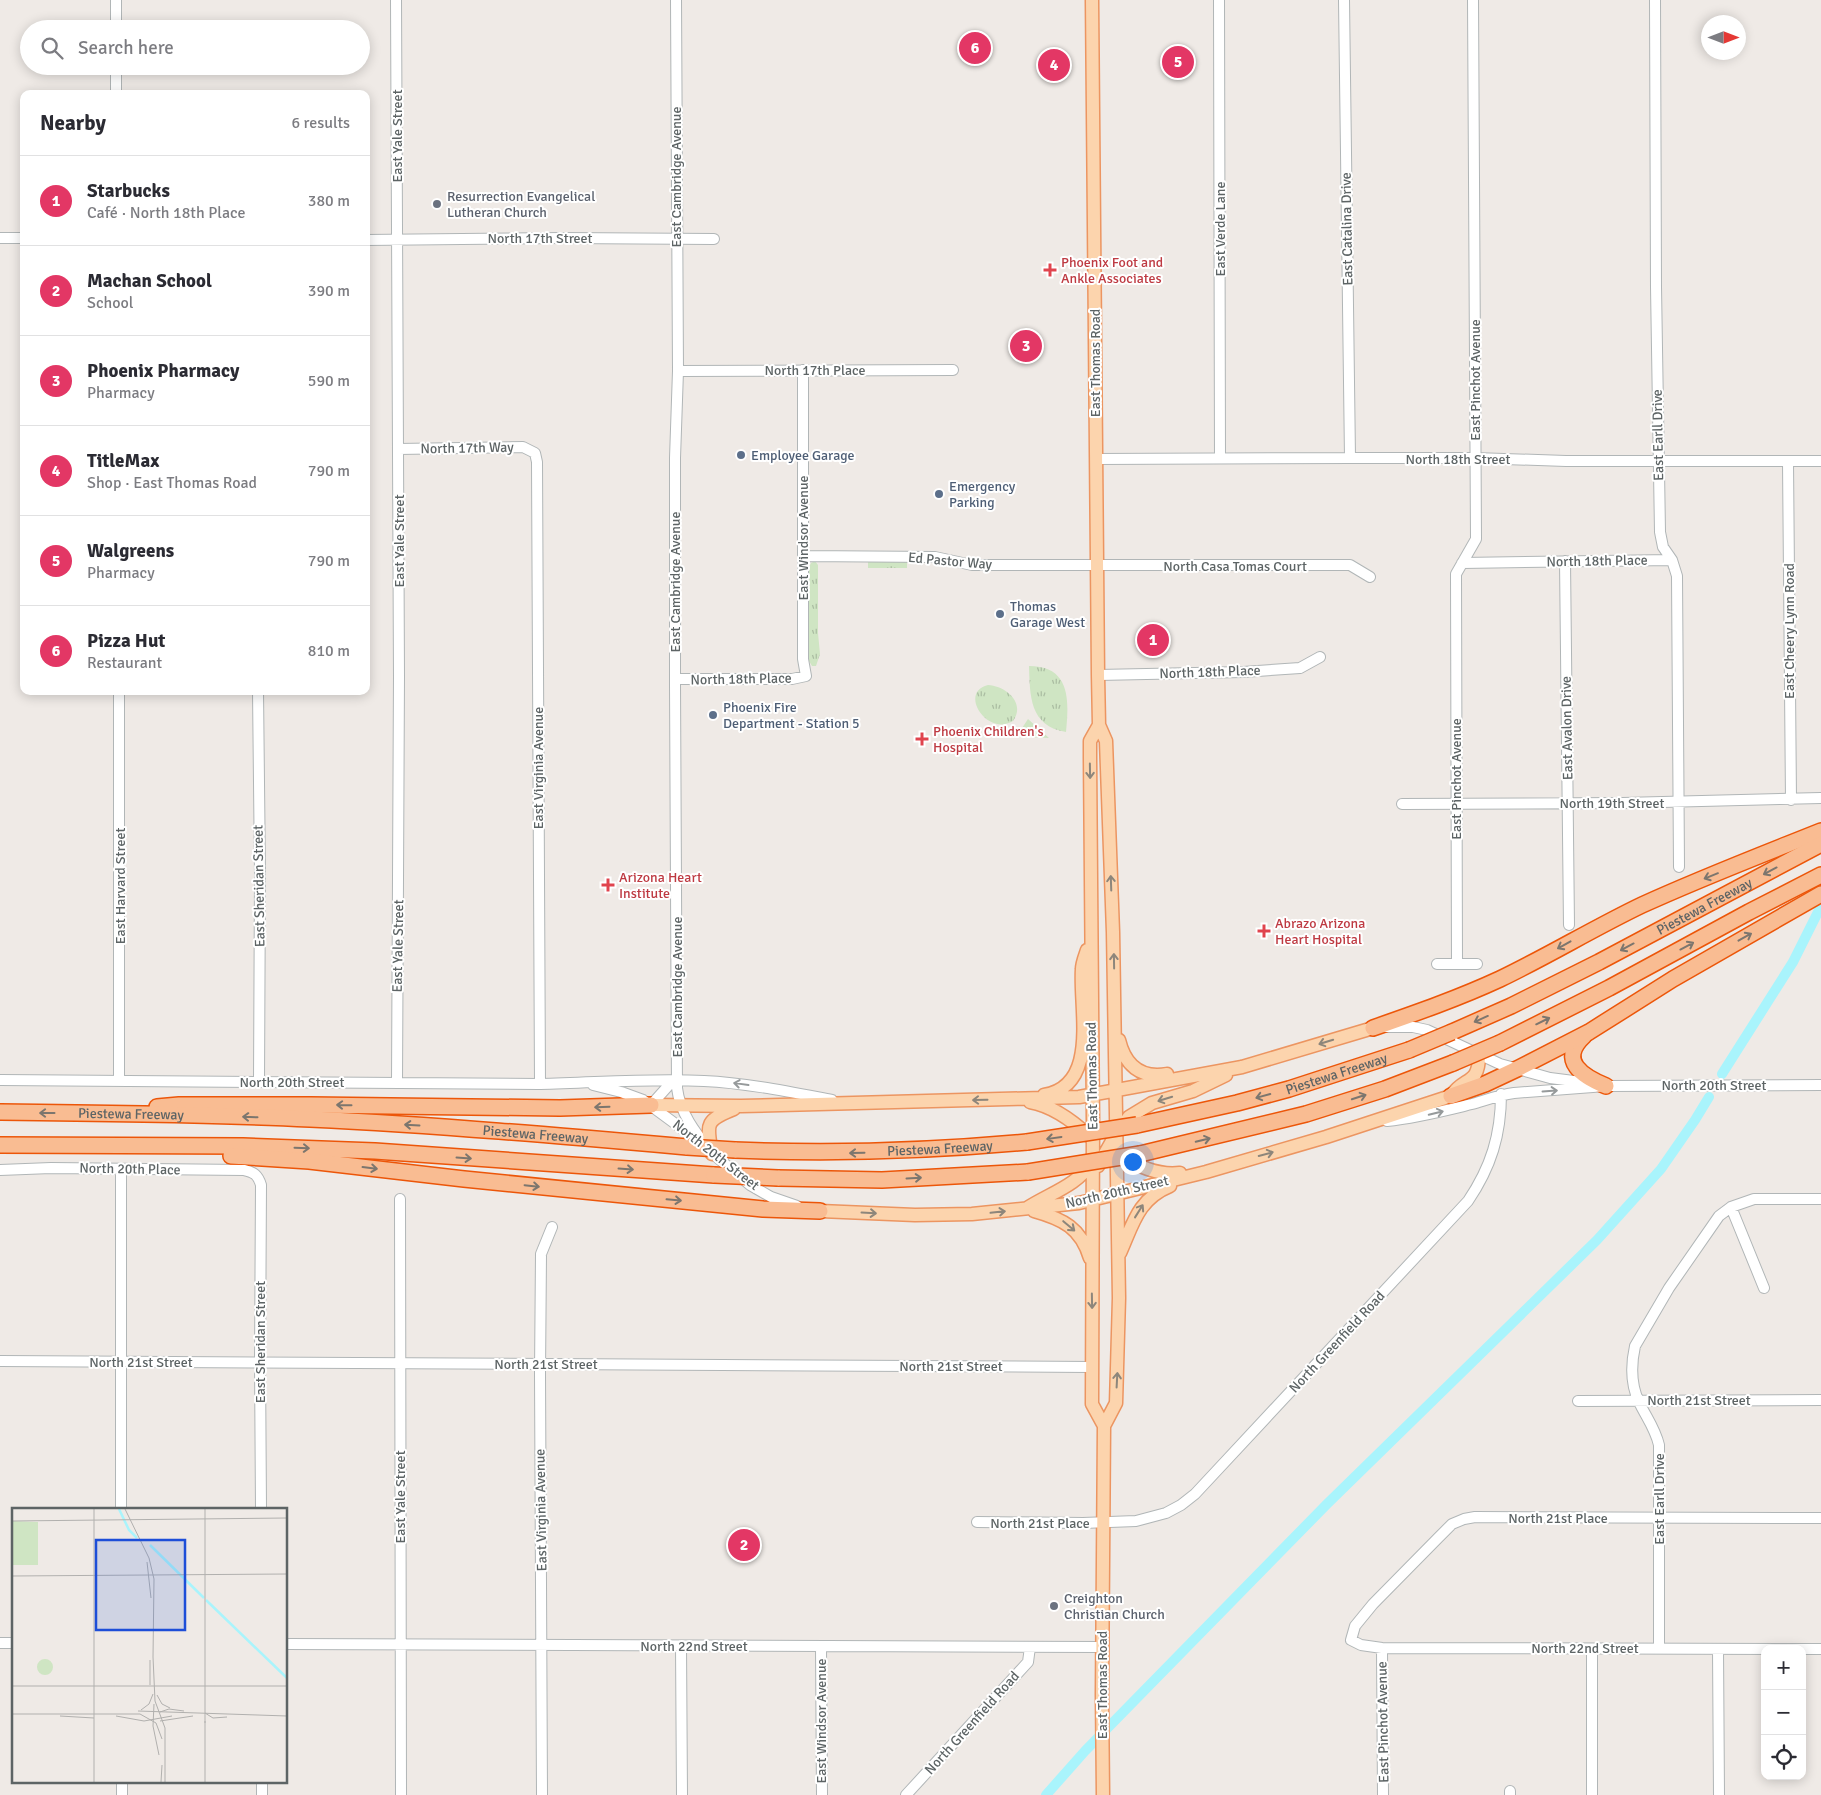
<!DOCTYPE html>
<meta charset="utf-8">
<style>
body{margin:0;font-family:Signika,sans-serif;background:#f2f2f3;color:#2b2b33}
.controls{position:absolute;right:15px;bottom:15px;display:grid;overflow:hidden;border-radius:10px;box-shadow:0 2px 12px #0003}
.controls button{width:45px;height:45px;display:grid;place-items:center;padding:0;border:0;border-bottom:1px solid #e1e1e2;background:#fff;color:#2b2b33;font:25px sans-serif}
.compass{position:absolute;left:1701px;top:15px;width:45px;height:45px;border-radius:50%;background:#fff;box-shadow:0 2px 12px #0003;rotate:90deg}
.you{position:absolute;left:1132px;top:1161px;width:18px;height:18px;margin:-12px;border:4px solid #fff;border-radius:50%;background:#1a73e8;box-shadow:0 0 0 8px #1a73e833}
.badge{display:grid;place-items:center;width:32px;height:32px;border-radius:50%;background:#e33765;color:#fff;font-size:16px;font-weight:700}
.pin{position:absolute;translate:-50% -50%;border:2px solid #fff;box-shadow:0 1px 5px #0006}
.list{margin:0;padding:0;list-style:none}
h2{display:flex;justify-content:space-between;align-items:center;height:65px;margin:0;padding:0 20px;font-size:21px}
h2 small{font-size:16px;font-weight:400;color:#7c7c81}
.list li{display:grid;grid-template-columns:32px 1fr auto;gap:15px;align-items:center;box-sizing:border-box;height:90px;padding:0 20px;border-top:1px solid #e1e1e2}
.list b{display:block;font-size:19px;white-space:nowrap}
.list p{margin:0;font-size:16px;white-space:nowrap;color:#7c7c81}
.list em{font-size:16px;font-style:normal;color:#7c7c81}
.icon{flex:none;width:28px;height:28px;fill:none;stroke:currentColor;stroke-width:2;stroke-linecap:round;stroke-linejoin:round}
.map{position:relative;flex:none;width:1821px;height:1795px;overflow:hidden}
.search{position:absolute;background:#fff;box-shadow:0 2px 12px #0003;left:20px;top:20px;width:350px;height:55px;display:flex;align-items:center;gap:12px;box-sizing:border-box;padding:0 18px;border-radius:28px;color:#7c7c81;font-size:19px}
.panel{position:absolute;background:#fff;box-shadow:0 2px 12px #0003;left:20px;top:90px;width:350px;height:605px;border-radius:10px}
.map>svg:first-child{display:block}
</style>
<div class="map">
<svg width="1821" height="1795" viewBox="0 0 1821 1795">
<defs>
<pattern id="grass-tufts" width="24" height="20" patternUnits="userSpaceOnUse" patternTransform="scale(1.25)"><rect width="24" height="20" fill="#cfe5c3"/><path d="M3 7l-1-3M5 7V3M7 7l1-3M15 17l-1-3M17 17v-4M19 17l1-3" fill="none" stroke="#abbda2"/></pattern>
</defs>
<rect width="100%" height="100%" fill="#efeae6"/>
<!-- grass -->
<path fill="url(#grass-tufts)" d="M 815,561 L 818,565 L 818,633 L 820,654 L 816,666 L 812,666 L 809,661 L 809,567 L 811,563 Z
M 868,561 L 907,561 L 907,568 L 868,568 Z
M 1029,666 C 1071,666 1069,701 1066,732 C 1029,726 1030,695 1029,666 Z
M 988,685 C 1006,686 1026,703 1013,721 C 987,737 958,692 988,685 Z
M 1028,719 L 1049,738 L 1026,737 L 1018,734 Z"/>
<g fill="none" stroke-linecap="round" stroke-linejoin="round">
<!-- canal -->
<path stroke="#a9f4fc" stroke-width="10" d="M 1722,1074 L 1793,962 L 1821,906
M 1046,1795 L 1085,1751 L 1327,1504 L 1597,1240 L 1661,1169 L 1695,1120 L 1709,1097"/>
<!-- minor casing -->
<g stroke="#b1b6b7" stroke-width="12">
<path id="minor" d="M 116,0 L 116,29
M 396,0 L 399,676 L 397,1083
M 676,0 L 678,371 L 675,458 L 675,685 L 677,1088 C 680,1113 695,1132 710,1151
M 1219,0 L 1220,458
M 1344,0 L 1350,458
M 1655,0 L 1656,287 L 1660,532 L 1663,547 L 1672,560 L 1677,576 L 1679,867
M 116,66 L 116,94
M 0,238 L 24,238
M 366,240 L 563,238 L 714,239
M 678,371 L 953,370
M 398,449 L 523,447 L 535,453 L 537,462 L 540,1084
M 1096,459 L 1350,458 L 1475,458 L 1566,461 L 1821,461
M 1788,462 L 1791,800
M 803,556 L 935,557 L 972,565 L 1350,565 L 1370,577
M 1565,561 L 1569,925
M 1462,563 L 1672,560
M 1098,675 L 1243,672 L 1300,668 L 1320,657
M 675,679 L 792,679 L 806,676 L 803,659 L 803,370
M 119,691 L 119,1081
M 258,691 L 260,874 L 259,1082
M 1402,804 L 1623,803 L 1821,798
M 1437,964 L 1477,964
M 1457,964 L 1456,574 L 1476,539 L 1473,0
M 1386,1027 L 1413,1027 L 1427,1030 L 1500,1064 L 1550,1078 L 1589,1083
M 0,1080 L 540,1084 C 595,1083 649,1078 704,1081 C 747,1083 790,1092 832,1100
M 593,1085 L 621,1092 L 643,1100 L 696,1139
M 651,1105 L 669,1085 L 677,1080
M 1387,1121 C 1416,1118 1443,1111 1472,1104 C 1486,1100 1499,1095 1514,1093 L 1606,1086 L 1821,1085
M 707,1149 L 750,1185 L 771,1197 L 797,1206
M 0,1170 L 51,1168 L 244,1170 C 254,1172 258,1175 261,1185 L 260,1363 L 261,1509
M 400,1199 L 401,1795
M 1731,1207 L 1764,1288
M 0,1361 L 1092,1367
M 1578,1401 L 1821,1400
M 121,1509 L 121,1169
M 1821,1518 L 1475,1517 L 1464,1519 L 1452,1524 L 1439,1537 L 1373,1604 L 1355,1626 L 1351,1640 L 1361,1645 L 1382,1648 L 1821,1649
M 977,1522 L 1083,1523 L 1136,1521 L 1166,1513 L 1181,1505 L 1195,1494 L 1468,1201 C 1491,1167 1501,1135 1501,1094
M 0,1643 L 14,1643
M 286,1644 L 1102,1647
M 681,1646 L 682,1795
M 821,1647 L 822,1795
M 1382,1648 L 1383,1795
M 1592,1649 L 1592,1795
M 1659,1649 L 1659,1445 C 1655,1428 1646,1417 1639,1402 C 1631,1385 1631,1364 1635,1346 L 1669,1288 L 1719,1216 L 1731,1207 L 1754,1199 L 1821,1199
M 1718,1649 L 1719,1795
M 122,1781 L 122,1795
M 262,1781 L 262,1795
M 1510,1791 L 1510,1795
M 542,1795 L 540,1374 L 541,1254 L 552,1227
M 906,1795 L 1028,1662 L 1030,1647"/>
</g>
<!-- major casing -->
<g stroke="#ec9561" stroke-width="15">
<path id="major" d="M 1092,0 L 1098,675 L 1099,725 L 1106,741 L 1113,932 L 1119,1298 L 1116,1403 L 1104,1426 L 1102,1695 L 1103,1795
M 1099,725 L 1090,741 L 1090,757 L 1093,1123 L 1092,1404 L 1104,1426
M 1119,1040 C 1125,1065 1140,1079 1167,1074
M 1044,1095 C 1100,1086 1079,1008 1082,969 C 1082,963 1085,956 1087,950
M 1030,1102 C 1053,1106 1073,1121 1090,1137
M 651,1105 L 741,1106 L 1079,1097 L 1242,1067 L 1373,1028
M 712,1154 C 707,1124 704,1121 734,1109
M 1119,1155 C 1137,1166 1159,1176 1180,1173
M 1098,1166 L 1116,1134 L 1129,1117 L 1152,1103 L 1193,1091 L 1226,1075
M 1027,1208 C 1050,1193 1077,1186 1093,1161
M 820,1211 L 915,1215 L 972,1214 L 1079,1203 L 1206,1172 L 1326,1137 L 1451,1096 C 1464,1076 1479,1086 1479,1055
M 1034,1211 C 1063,1219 1081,1228 1090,1258
M 1120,1253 C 1133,1224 1138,1199 1170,1186"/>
</g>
<!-- highway casing -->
<g stroke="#ec5609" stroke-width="18">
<g id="highway">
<path d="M 1373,1028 C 1416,1013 1459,998 1500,979 C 1548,956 1594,928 1642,905 C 1701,878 1761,855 1821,831"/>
<path id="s1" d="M 1452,1032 L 1511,1006 L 1599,962 L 1821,844"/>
<path d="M 1584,1036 C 1557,1061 1584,1077 1606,1086"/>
<path d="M 1500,1043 L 1609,988 L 1749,912 L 1821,875"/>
<path d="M 1451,1096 L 1485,1084 L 1517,1069 L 1589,1032 L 1673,979 L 1821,894"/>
<path d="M 157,1107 L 179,1105 L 311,1105 L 560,1108 L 651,1105"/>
<path id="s2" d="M 0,1112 C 103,1113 207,1114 310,1119 C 436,1125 562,1136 687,1147"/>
<path id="s3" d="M 1137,1125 L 1237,1103 L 1289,1089 L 1409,1050"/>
<path d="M 0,1145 L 243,1146 L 375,1151 L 714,1175"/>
<path id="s4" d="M 735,1150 C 833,1154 930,1151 1027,1142"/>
<path d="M 1140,1154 L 1306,1114 L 1385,1089 L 1453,1063"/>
<path d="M 231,1156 L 309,1161 L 464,1179 L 763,1209 L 820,1211"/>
<path d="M 778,1178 L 882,1180 L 1028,1172"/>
</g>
</g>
<!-- minor -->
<use href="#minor" stroke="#fff" stroke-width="10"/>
<!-- major -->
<use href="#major" stroke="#fcd4ad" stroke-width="12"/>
<!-- highway -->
<use href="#highway" stroke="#f9bc92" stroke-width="15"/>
<!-- highway-bridge casing -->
<g stroke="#ec5609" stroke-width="18" stroke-linecap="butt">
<path id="highway-bridge" d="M 1409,1050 L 1452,1032
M 1453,1063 L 1500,1043
M 1027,1142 L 1137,1125
M 687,1147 L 735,1150
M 1028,1172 L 1140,1154
M 714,1175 L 778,1178"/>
</g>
<!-- highway-bridge -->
<use href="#highway-bridge" stroke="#f9bc92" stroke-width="15"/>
</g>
<!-- one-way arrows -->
<defs><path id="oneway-shaft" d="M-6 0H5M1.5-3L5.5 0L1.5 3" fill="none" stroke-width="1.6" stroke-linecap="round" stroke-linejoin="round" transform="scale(1.25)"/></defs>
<g stroke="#8d867b">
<use href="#oneway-shaft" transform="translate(1090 771) rotate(89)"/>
<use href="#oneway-shaft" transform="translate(1111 883) rotate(-92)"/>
<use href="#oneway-shaft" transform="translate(1114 961) rotate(-91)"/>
<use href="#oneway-shaft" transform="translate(1326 1042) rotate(163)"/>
<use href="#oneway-shaft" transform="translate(1165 1099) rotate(163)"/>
<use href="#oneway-shaft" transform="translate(980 1100) rotate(179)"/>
<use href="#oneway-shaft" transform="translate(1266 1154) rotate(-15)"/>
<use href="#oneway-shaft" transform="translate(1139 1211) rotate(-58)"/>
<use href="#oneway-shaft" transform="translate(998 1212) rotate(-6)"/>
<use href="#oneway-shaft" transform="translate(869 1213) rotate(3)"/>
<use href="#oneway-shaft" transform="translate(1069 1226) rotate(40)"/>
<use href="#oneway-shaft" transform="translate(1092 1301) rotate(89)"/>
<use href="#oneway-shaft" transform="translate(1117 1380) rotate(-87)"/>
</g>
<g stroke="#7c766e">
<use href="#oneway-shaft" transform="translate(1770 871) rotate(152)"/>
<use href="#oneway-shaft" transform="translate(1711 876) rotate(158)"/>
<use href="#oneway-shaft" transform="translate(1745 937) rotate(-29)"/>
<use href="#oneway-shaft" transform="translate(1564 945) rotate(151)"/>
<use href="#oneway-shaft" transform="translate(1687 946) rotate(-28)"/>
<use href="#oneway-shaft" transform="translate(1627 947) rotate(152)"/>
<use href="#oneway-shaft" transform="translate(1481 1019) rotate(156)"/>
<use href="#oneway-shaft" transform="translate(1543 1021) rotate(-26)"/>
<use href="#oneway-shaft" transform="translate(1263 1096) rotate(165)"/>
<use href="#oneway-shaft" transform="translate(1359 1097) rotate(-18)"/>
<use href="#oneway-shaft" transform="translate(344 1105) rotate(-179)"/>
<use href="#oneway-shaft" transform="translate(602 1107) rotate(178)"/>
<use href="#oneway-shaft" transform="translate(47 1113) rotate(180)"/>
<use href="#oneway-shaft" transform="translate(250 1117) rotate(-178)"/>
<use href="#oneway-shaft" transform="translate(412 1125) rotate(-177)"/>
<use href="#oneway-shaft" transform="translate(1054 1138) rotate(172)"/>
<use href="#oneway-shaft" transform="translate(1203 1140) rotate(-13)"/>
<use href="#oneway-shaft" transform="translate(302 1148) rotate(2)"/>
<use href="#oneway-shaft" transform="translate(857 1153) rotate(179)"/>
<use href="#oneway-shaft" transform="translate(464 1158) rotate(4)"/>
<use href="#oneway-shaft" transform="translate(370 1168) rotate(7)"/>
<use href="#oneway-shaft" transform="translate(626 1169) rotate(4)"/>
<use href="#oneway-shaft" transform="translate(914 1178) rotate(-3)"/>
<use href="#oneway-shaft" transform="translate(532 1186) rotate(6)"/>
<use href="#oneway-shaft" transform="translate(674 1200) rotate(5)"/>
</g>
<g stroke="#969a9b">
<use href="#oneway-shaft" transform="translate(741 1084) rotate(-172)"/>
<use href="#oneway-shaft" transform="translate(1550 1091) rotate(-4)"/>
<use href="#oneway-shaft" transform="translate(1436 1113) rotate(-14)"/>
</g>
<!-- markers -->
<g fill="#6b7280" stroke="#fff" stroke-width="2">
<circle cx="437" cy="204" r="5"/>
<circle cx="1054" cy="1606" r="5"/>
</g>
<g fill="#e0444e" stroke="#fff" stroke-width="2">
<path d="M1047.5 262.5h5v5h5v5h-5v5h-5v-5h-5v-5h5z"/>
<path d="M919.5 731.5h5v5h5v5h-5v5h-5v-5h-5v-5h5z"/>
<path d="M605.5 877.5h5v5h5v5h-5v5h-5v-5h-5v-5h5z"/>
<path d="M1261.5 923.5h5v5h5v5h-5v5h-5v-5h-5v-5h5z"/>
</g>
<g fill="#5c6f8a" stroke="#fff" stroke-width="2">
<circle cx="741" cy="455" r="5"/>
<circle cx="939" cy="494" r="5"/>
<circle cx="1000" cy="614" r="5"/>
<circle cx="713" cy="715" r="5"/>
</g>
<g text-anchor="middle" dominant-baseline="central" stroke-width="4" stroke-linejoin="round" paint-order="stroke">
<!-- street labels -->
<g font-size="14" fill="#5d6465" stroke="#fff">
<text transform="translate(397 136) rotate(-90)">East Yale Street</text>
<text transform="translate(676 177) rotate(-90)">East Cambridge Avenue</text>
<text transform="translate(1220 229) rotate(-90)">East Verde Lane</text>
<text transform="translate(1347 229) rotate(-91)">East Catalina Drive</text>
<text x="540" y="238">North 17th Street</text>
<text transform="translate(1095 363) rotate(-90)">East Thomas Road</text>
<text x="815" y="370">North 17th Place</text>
<text transform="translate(1475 380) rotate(-90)">East Pinchot Avenue</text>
<text transform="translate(1658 435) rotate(-91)">East Earll Drive</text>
<text transform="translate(467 448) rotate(-1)">North 17th Way</text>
<text x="1458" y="459">North 18th Street</text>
<text transform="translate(803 538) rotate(-90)">East Windsor Avenue</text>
<text transform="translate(399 541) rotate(-90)">East Yale Street</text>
<text transform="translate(950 561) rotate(5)">Ed Pastor Way</text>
<text transform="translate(1597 561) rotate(-1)">North 18th Place</text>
<text x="1235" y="566">North Casa Tomas Court</text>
<text transform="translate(675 582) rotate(-90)">East Cambridge Avenue</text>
<text transform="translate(1789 631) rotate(-90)">East Cheery Lynn Road</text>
<text transform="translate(1210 672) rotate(-2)">North 18th Place</text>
<text transform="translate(741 679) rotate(-1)">North 18th Place</text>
<text transform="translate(1567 728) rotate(-91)">East Avalon Drive</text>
<text transform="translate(538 768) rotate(-90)">East Virginia Avenue</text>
<text transform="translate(1456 779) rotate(-90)">East Pinchot Avenue</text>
<text x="1612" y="803">North 19th Street</text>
<text transform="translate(120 886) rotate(-90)">East Harvard Street</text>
<text transform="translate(259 886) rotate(-91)">East Sheridan Street</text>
<text stroke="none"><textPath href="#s1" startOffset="282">Piestewa Freeway</textPath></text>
<text transform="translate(398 946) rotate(-89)">East Yale Street</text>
<text transform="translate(677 987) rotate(-90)">East Cambridge Avenue</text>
<text stroke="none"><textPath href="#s3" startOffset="206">Piestewa Freeway</textPath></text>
<text transform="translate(1092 1076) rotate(-91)">East Thomas Road</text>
<text x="292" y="1082">North 20th Street</text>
<text x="1714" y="1085">North 20th Street</text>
<text stroke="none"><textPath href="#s2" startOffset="131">Piestewa Freeway</textPath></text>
<text stroke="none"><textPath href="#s2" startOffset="536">Piestewa Freeway</textPath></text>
<text stroke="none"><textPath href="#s4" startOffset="205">Piestewa Freeway</textPath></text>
<text transform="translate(716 1155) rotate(38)">North 20th Street</text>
<text transform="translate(130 1169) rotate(1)">North 20th Place</text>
<text transform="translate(1117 1192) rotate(-13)">North 20th Street</text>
<text transform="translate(260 1342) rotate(-90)">East Sheridan Street</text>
<text transform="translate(1337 1342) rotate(-47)">North Greenfield Road</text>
<text x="141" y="1362">North 21st Street</text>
<text x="546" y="1364">North 21st Street</text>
<text x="951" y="1366">North 21st Street</text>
<text x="1699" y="1400">North 21st Street</text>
<text transform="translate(400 1497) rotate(-90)">East Yale Street</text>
<text transform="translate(1659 1499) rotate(-90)">East Earll Drive</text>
<text transform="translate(541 1510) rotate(-91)">East Virginia Avenue</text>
<text x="1558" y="1518">North 21st Place</text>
<text x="1040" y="1523">North 21st Place</text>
<text x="694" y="1646">North 22nd Street</text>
<text x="1585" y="1648">North 22nd Street</text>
<text transform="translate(1102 1685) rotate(-90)">East Thomas Road</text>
<text transform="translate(821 1721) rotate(-90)">East Windsor Avenue</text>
<text transform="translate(1383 1722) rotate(-91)">East Pinchot Avenue</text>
<text transform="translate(972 1723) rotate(-48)">North Greenfield Road</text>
</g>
<!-- worship labels -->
<g font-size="14" fill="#5b616d" stroke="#fff" text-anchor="start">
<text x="447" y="196">Resurrection Evangelical<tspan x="447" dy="16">Lutheran Church</tspan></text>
<text x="1064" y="1598">Creighton<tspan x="1064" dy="16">Christian Church</tspan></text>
</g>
<!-- health labels -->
<g font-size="14" fill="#be3a42" stroke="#fff" text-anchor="start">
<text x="1061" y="262">Phoenix Foot and<tspan x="1061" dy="16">Ankle Associates</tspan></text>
<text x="933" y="731">Phoenix Children's<tspan x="933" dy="16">Hospital</tspan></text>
<text x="619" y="877">Arizona Heart<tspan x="619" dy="16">Institute</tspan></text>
<text x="1275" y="923">Abrazo Arizona<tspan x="1275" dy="16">Heart Hospital</tspan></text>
</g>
<!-- service labels -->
<g font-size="14" fill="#4e5e75" stroke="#fff" text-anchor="start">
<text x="751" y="455">Employee Garage</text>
<text x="949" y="486">Emergency<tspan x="949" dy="16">Parking</tspan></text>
<text x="1010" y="606">Thomas<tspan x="1010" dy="16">Garage West</tspan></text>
<text x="723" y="707">Phoenix Fire<tspan x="723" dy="16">Department - Station 5</tspan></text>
</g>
</g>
<!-- overview -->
<g transform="translate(12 1508)">
<rect width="275" height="275" fill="#efeae6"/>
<path d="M 0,13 L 26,14 L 26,57 L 0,57 ZM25 159a8 8 0 1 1 16 0a8 8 0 1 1-16 0Z" fill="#cfe5c3"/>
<path fill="none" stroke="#a9f4fc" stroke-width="2.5" d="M 107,1 L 117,22 L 125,30M 138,37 L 192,90M 194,92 L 275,170"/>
<path fill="none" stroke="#b1b0ae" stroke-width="1" d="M 113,1 L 137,50 L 142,71 L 141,149 L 143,193 L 153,220 L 153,274M 0,13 L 275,10M 135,54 L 139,90M 0,68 L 275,66M 138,177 L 138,152M 0,178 L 158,178M 158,178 L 275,178M 145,187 L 150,196 L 158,200M 142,196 L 141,218 L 147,247M 129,202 L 137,196 L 141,186M 126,203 L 275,208M 148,204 L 157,201 L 172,203M 193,205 L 201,210 L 215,209M 0,206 L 128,206 L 144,215 L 150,231M 48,208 L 82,210M 104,208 L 132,213 L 160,208M 148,213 L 181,208M 193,213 L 193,274M 193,215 L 193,1M 82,274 L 82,1M 149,274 L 150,257"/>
<path fill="#1d4ed8" fill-opacity="0.15" stroke="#1d4ed8" stroke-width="2.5" d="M 84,32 L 173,32 L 173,122 L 84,122 Z"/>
<rect width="275" height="275" fill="none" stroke="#5d6465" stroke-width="2.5"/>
</g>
</svg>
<div class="controls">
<button>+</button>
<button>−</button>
<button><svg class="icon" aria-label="locate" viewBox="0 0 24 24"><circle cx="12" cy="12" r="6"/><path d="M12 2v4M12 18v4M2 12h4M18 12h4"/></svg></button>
</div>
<svg class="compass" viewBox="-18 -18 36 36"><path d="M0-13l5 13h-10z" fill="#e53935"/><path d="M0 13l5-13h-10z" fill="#7c7c81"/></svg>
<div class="you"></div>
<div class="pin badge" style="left:1153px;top:640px">1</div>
<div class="pin badge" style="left:744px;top:1545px">2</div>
<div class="pin badge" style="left:1026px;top:346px">3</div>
<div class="pin badge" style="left:1054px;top:65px">4</div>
<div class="pin badge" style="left:1178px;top:62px">5</div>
<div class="pin badge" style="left:975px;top:48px">6</div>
<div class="search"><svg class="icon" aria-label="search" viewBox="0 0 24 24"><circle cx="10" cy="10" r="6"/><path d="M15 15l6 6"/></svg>Search here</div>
<section class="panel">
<h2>Nearby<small>6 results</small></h2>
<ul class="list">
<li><span class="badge">1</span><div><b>Starbucks</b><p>Café · North 18th Place</p></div><em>380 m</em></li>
<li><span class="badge">2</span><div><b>Machan School</b><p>School</p></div><em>390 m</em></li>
<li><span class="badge">3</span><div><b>Phoenix Pharmacy</b><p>Pharmacy</p></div><em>590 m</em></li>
<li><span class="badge">4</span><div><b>TitleMax</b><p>Shop · East Thomas Road</p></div><em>790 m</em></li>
<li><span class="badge">5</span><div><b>Walgreens</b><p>Pharmacy</p></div><em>790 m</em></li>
<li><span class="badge">6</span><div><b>Pizza Hut</b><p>Restaurant</p></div><em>810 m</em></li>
</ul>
</section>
</div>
